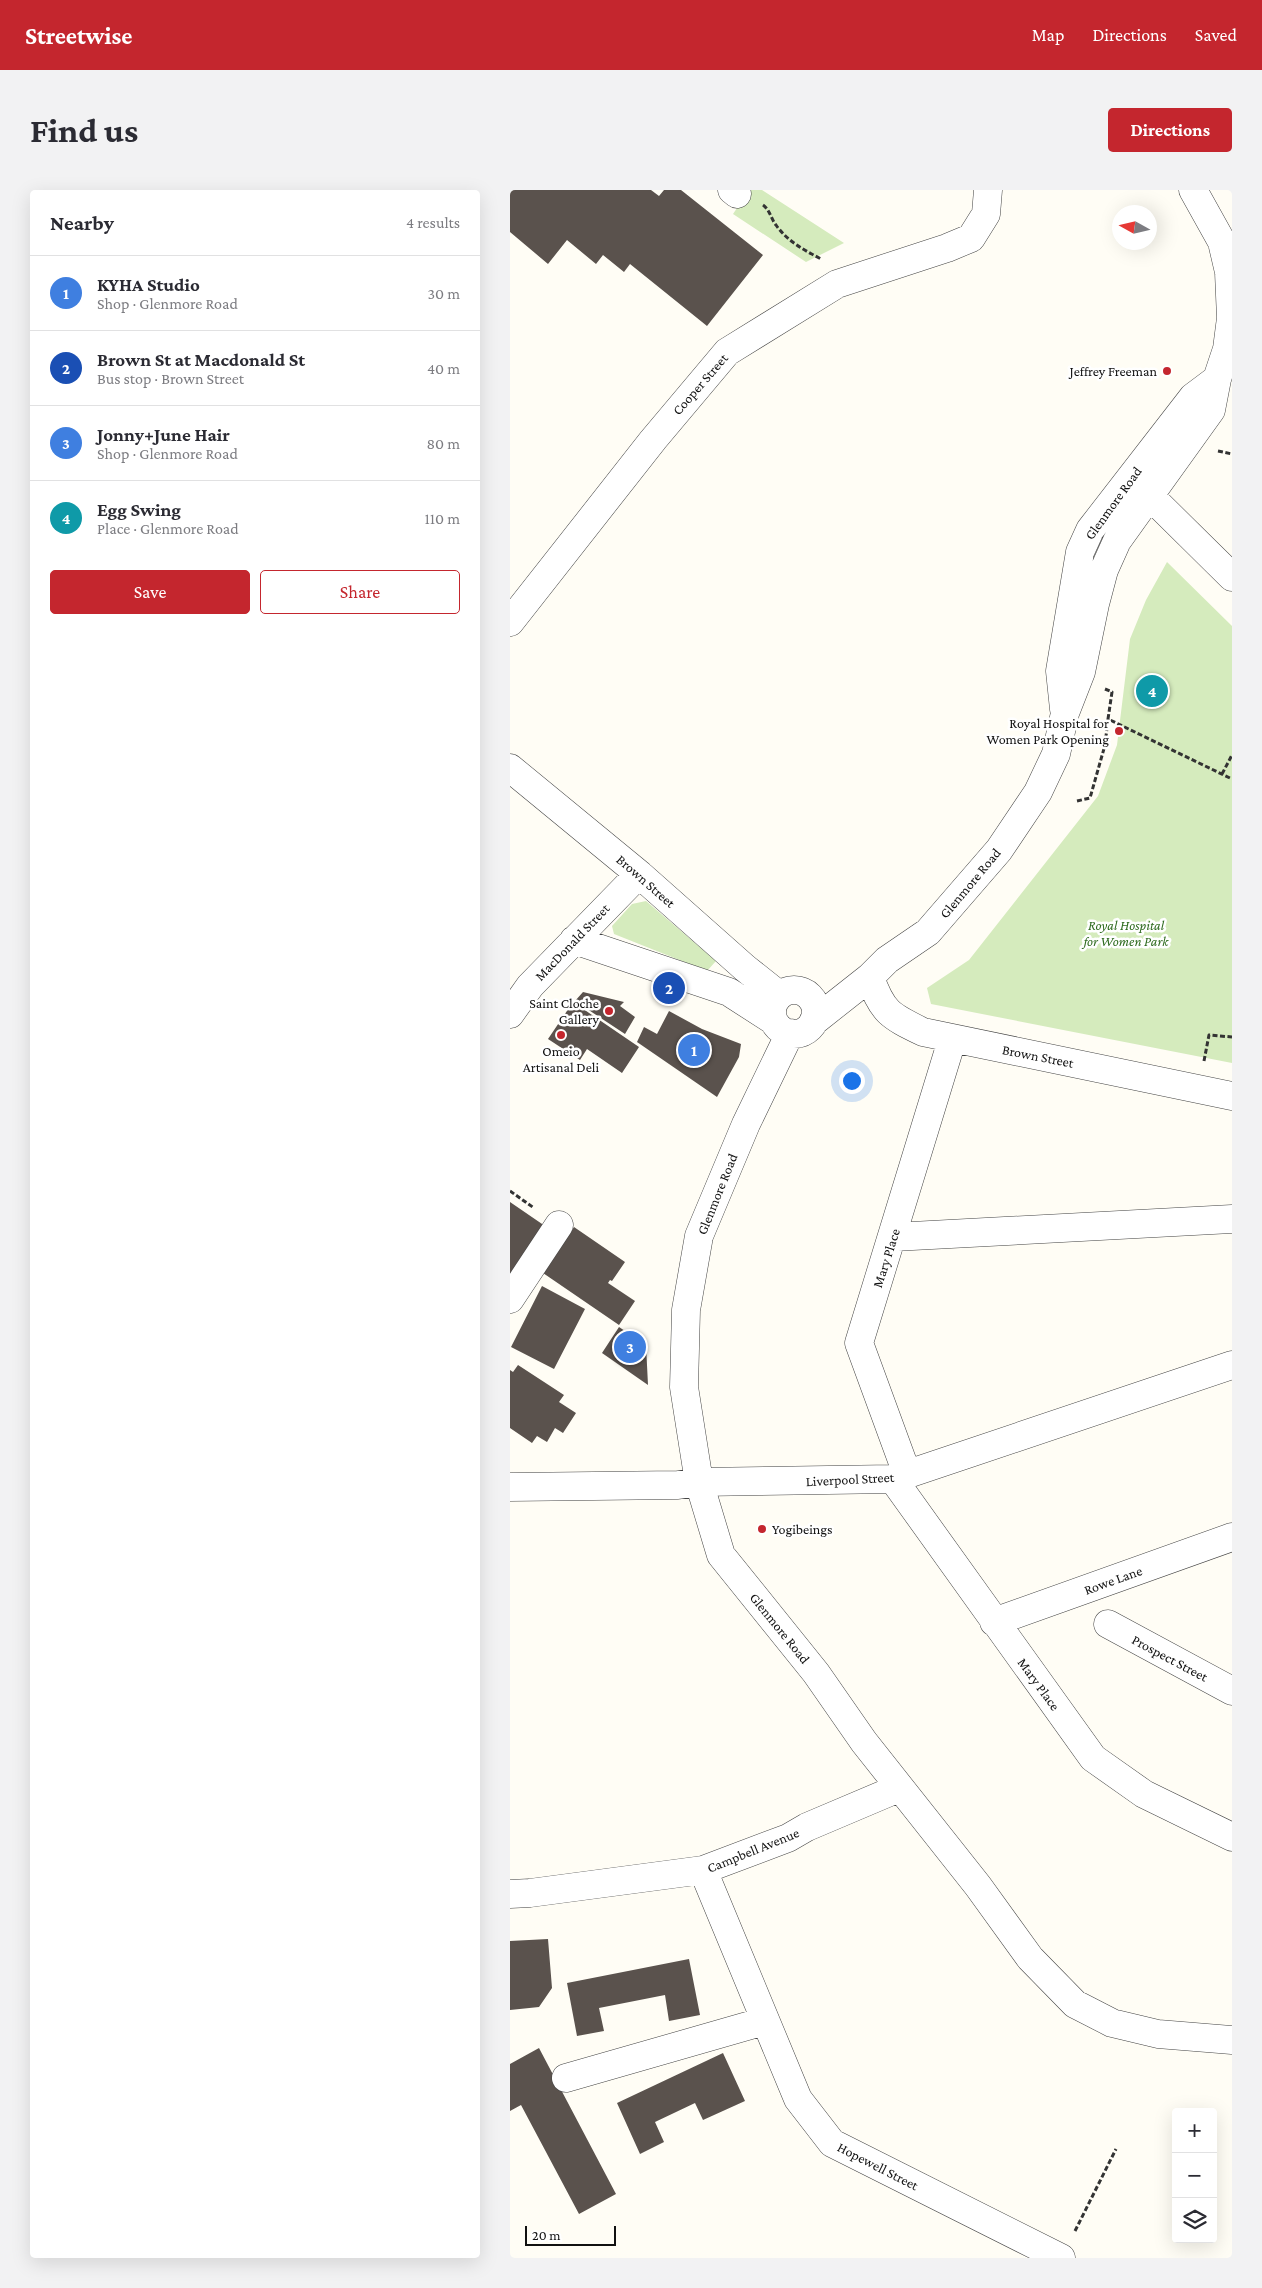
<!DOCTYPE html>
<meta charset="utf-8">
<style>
body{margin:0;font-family:"Crimson Pro",serif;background:#f2f2f3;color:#2b2b33}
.controls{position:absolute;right:15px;bottom:15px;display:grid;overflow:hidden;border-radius:5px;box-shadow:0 5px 20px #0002}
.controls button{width:45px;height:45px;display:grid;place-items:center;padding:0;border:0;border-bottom:1px solid #e1e1e2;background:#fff;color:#2b2b33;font:25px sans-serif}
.compass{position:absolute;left:602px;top:15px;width:45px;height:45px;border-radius:50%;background:#fff;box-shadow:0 5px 20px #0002;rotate:278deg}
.scale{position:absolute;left:15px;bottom:12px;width:91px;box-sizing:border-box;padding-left:5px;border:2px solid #111;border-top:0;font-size:14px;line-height:18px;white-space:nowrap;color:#111;-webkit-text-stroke:4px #fff;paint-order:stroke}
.you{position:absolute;left:341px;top:890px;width:18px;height:18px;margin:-12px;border:4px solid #fff;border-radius:50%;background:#1a73e8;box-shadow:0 0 0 8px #1a73e833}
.badge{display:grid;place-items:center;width:32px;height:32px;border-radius:50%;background:#c4262e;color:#fff;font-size:16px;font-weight:700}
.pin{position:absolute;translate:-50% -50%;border:2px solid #fff;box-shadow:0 1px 5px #0006}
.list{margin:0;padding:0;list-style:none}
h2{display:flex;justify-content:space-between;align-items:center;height:65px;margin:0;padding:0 20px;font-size:21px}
h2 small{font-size:16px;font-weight:400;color:#7c7c81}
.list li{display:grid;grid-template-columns:32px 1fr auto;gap:15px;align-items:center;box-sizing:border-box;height:75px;padding:0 20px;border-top:1px solid #e1e1e2}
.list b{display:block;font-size:19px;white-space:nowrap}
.list p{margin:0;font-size:16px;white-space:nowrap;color:#7c7c81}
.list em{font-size:16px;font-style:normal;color:#7c7c81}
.actions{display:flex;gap:10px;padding:15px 20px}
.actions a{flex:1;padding:11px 0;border:1px solid #c4262e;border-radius:5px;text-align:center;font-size:18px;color:#c4262e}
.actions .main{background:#c4262e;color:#fff}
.icon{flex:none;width:28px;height:28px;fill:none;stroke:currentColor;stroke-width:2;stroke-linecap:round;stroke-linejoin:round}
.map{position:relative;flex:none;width:722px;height:2068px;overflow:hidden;border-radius:5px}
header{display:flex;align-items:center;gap:30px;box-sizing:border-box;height:70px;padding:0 25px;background:#c4262e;color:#fff}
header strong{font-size:24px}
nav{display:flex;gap:28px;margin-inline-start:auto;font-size:18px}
.intro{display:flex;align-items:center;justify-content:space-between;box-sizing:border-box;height:120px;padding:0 30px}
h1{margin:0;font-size:35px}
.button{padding:12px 22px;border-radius:5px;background:#c4262e;color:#fff;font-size:18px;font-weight:700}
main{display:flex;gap:30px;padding:0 30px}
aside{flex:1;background:#fff;border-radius:5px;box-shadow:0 5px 20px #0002}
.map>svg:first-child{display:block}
</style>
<header>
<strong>Streetwise</strong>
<nav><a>Map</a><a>Directions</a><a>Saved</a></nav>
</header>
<div class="intro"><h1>Find us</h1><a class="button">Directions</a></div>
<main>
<aside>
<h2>Nearby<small>4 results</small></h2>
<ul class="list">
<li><span class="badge" style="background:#3f7fe0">1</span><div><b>KYHA Studio</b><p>Shop · Glenmore Road</p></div><em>30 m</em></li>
<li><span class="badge" style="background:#1a4fb4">2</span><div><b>Brown St at Macdonald St</b><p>Bus stop · Brown Street</p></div><em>40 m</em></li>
<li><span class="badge" style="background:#3f7fe0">3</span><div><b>Jonny+June Hair</b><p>Shop · Glenmore Road</p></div><em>80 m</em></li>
<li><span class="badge" style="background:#0f9aa8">4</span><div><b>Egg Swing</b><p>Place · Glenmore Road</p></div><em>110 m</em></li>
</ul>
<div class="actions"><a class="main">Save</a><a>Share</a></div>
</aside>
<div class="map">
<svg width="722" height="2068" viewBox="0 0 722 2068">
<rect width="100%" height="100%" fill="#fffdf5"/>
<!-- green -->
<path fill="#d5ebbd" d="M 239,0 L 252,0 L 334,53 L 296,72 L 223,24 Z
M 657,372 L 722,436 L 722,873 L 421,814 L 417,798 L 459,770 L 588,606 L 607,555 L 620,449 L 636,410 Z
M 136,711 L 206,771 L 197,781 L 104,744 L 102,736 L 122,714 Z"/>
<!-- building -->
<path fill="#5a524d" d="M 0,0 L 141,0 L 149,6 L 154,0 L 171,0 L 253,65 L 197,136 L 120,74 L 114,82 L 93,65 L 86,74 L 57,50 L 38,74 L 0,42 Z
M 73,802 L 114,812 L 110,816 L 125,827 L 115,844 L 65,811 Z
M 63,812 L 129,857 L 112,883 L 77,859 L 70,870 L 38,849 Z
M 159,821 L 192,839 L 231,854 L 229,867 L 207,907 L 127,852 L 134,837 L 147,844 Z
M 0,1012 L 35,1036 L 0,1088 Z
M 64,1037 L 115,1072 L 102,1091 L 100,1090 L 98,1093 L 125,1111 L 109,1135 L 33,1083 Z
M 32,1096 L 75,1119 L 44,1179 L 1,1157 Z
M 109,1137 L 136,1155 L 138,1195 L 92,1163 Z
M 8,1175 L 54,1205 L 49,1212 L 66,1223 L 53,1243 L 45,1238 L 37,1252 L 27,1246 L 22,1253 L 0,1238 L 0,1180 L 3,1182 Z
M 38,1749 L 42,1798 L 29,1817 L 0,1820 L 0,1751 Z
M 179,1769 L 190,1825 L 159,1831 L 155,1805 L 89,1818 L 94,1841 L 67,1846 L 57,1793 Z
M 29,1858 L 106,2004 L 69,2024 L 11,1915 L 0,1921 L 0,1874 Z
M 213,1863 L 235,1911 L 193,1930 L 185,1913 L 145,1932 L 154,1952 L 130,1964 L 107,1913 Z"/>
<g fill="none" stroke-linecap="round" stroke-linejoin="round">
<!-- minor casing -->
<g stroke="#444" stroke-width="29">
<path id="minor" d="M 222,0 L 227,4
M 639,305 L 722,387
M 0,432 L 143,250 L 217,162 L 327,94 L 437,58 L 461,48 L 476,24 L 478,0
M 554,519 L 550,481 L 570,362 L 580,340 L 683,207 L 707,189
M 0,578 L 129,684 L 235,778 L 269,805
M 64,750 L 219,802 L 264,831
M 360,787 C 372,822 380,826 413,842 L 722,906
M262 822a22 22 0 1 1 44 0a22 22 0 1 1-44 0Z
M 0,824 L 20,796 L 129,684
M 303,832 L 360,787 L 377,770 L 418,742 L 489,660 L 528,602 L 546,564 L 555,523 L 571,482 L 585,414 L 594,380 L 607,351 L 701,220 L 707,189 L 717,159 L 721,128 L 719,82 L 712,52 L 683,0
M 280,843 L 236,934 L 189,1046 L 176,1120 L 174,1197 L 189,1292 L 211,1365 L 306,1483 L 354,1552 L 468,1696 L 520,1768 L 565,1814 L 602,1833 L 648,1844 L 722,1850
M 383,1047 L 722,1029
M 0,1109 L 49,1035
M 397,1284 L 349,1153 L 442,850
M 383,1289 L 583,1568 L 634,1604 L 722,1647
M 0,1297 L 168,1295 L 189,1292 L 383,1289 L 722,1175
M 484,1432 L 722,1347
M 598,1434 L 722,1501
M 193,1680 L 288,1909 L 322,1953 L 551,2068
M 0,1704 L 20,1703 L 193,1680 L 278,1648 L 297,1637 L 389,1598
M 56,1888 L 255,1831"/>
</g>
<!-- path -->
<path stroke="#333" stroke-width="3" stroke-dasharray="5 2.5" stroke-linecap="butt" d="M 253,15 C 260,20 261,29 266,35 C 277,51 294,60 311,69
M 708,261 L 722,264
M 595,499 L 602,502 L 598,529
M 712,584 L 722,565
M 567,611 L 580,608 L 595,555 L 598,529 L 722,589
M 694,871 L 699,845 L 722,847
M 0,1001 L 24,1018
M 565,2041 L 606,1959"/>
<!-- minor -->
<use href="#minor" stroke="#fff" stroke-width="28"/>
</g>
<!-- markers -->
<g fill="#c4262e" stroke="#fff" stroke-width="2">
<circle cx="657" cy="181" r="5"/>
<circle cx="609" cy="541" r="5"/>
<circle cx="99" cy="821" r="5"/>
<circle cx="51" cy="845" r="5"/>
<circle cx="252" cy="1339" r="5"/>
</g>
<g text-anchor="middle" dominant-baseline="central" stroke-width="5" stroke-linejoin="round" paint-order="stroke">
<!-- poi labels -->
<g font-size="14" fill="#111" stroke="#fff" text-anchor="end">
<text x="647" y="181">Jeffrey Freeman</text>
<text x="599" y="533">Royal Hospital for<tspan x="599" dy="16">Women Park Opening</tspan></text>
<text x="89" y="813">Saint Cloche<tspan x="89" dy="16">Gallery</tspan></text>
<text x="51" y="861" text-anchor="middle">Omeio<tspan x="51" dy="16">Artisanal Deli</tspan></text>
<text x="262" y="1339" text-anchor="start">Yogibeings</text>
</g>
<!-- street labels -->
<g font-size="14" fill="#111" stroke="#fff">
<text transform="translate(190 194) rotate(-49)">Cooper Street</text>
<text transform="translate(603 313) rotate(-54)">Glenmore Road</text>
<text transform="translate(136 691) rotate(41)">Brown Street</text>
<text transform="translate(460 693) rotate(-50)">Glenmore Road</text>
<text transform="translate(62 752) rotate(-46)">MacDonald Street</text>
<text transform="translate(528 866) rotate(11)">Brown Street</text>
<text transform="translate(207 1004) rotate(-68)">Glenmore Road</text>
<text transform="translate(376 1068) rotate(-72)">Mary Place</text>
<text transform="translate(340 1289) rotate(-3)">Liverpool Street</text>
<text transform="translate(603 1390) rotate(-20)">Rowe Lane</text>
<text transform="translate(270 1438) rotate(51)">Glenmore Road</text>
<text transform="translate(660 1468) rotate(28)">Prospect Street</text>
<text transform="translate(529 1494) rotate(54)">Mary Place</text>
<text transform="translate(243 1660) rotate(-22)">Campbell Avenue</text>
<text transform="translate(368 1976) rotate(27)">Hopewell Street</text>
</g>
<!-- park labels -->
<g font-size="14" font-style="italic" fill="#2f6b1f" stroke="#fff">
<text x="616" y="735">Royal Hospital<tspan x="616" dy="16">for Women Park</tspan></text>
</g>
</g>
</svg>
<div class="controls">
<button>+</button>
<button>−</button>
<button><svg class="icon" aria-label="layers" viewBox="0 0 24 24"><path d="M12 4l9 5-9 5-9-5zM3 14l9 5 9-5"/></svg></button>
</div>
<svg class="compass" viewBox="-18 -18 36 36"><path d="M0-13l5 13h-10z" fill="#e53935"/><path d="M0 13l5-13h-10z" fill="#7c7c81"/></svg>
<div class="scale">20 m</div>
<div class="you"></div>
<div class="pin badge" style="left:184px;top:860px;background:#3f7fe0">1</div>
<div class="pin badge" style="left:159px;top:798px;background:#1a4fb4">2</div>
<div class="pin badge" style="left:120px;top:1157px;background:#3f7fe0">3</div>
<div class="pin badge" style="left:642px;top:501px;background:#0f9aa8">4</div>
</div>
</main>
